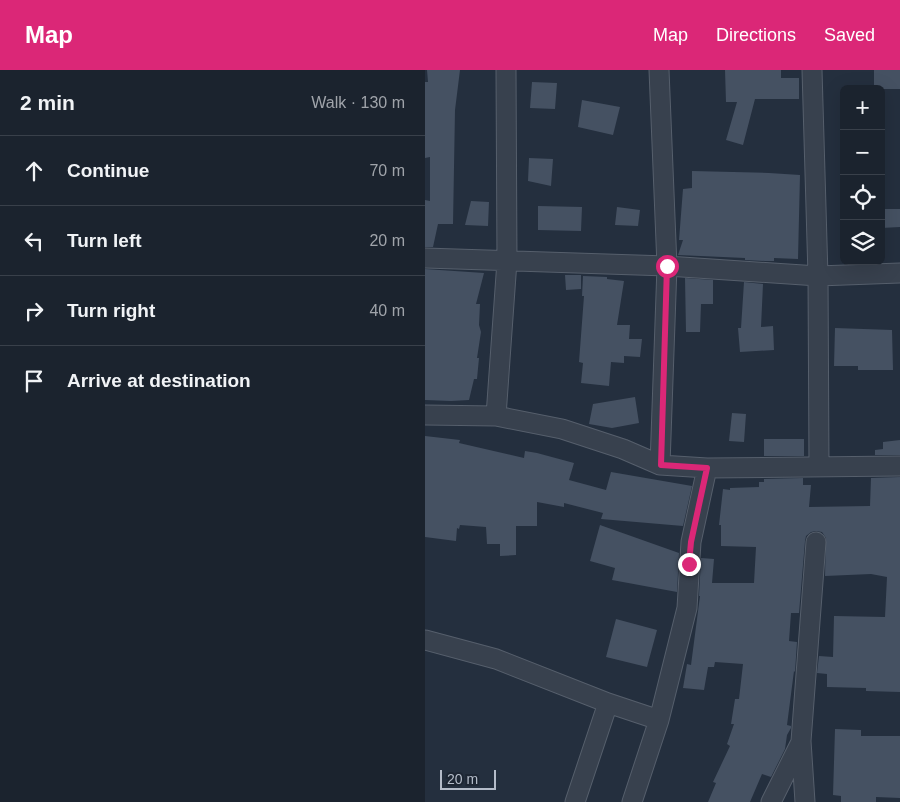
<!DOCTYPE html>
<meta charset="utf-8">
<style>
body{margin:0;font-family:Arial,sans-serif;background:#282f3a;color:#f1f3f6}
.controls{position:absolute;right:15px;top:15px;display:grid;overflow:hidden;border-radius:8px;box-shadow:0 5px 20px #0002}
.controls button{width:45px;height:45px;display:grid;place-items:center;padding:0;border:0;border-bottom:1px solid #39404a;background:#1b232e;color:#f1f3f6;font:25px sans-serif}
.scale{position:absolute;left:15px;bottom:12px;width:56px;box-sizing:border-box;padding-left:5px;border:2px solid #b4bcc9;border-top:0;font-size:14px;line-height:18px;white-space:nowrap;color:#b4bcc9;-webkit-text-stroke:4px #1d2633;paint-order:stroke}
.stop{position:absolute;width:15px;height:15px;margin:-11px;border:4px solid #db2777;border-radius:50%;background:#fff}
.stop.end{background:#db2777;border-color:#fff;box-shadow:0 1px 5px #0008}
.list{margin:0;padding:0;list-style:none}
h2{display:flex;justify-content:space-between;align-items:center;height:65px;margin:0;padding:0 20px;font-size:21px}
h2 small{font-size:16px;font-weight:400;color:#a0a4aa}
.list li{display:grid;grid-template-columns:32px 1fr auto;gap:15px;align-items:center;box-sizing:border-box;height:70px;padding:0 20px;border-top:1px solid #39404a}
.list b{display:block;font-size:19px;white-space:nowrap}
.list em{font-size:16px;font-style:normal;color:#a0a4aa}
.icon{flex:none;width:28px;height:28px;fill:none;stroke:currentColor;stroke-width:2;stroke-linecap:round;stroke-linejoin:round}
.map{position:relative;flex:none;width:475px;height:732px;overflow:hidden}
header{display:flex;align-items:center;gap:30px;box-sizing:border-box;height:70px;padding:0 25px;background:#db2777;color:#fff}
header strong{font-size:24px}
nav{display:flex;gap:28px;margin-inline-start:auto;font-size:18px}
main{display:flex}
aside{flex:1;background:#1b232e}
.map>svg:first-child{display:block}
</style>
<header>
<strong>Map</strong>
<nav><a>Map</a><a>Directions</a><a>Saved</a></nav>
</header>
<main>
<aside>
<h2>2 min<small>Walk · 130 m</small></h2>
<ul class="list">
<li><svg class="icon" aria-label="ahead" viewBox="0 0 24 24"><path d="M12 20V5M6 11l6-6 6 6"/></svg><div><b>Continue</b></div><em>70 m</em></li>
<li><svg class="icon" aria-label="left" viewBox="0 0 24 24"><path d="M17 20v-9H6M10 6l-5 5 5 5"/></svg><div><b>Turn left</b></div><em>20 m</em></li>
<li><svg class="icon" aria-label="right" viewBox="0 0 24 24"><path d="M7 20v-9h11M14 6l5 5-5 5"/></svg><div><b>Turn right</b></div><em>40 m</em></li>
<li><svg class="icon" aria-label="arrive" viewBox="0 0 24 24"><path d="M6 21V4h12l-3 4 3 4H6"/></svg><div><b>Arrive at destination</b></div></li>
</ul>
</aside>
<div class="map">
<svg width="475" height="732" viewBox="0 0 475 732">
<rect width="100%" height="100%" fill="#242f3e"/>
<!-- building -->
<path fill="#455162" d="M 2,0 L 35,0 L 30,40 L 28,154 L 13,154 L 8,177 L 0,177 L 0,130 L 5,131 L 5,87 L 0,88 L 0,12 L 3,12 Z
M 300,0 L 356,0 L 356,8 L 374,8 L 374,29 L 330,29 L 318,75 L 301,70 L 312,32 L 301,32 Z
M 449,0 L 475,0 L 475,19 L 449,19 Z
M 107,12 L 132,13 L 130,39 L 105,38 Z
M 157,30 L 195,37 L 188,65 L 153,57 Z
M 104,88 L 128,89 L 126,116 L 103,111 Z
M 267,101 L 344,103 L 375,105 L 373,189 L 349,188 L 349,191 L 340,191 L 320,190 L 320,188 L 253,185 L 258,170 L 254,170 L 258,119 L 267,118 Z
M 46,131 L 64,132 L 63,156 L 40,155 Z
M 113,136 L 157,137 L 156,161 L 113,160 Z
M 192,137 L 215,140 L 213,156 L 190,155 Z
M 456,139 L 475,139 L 475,157 L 456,158 Z
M 0,199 L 59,203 L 51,234 L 55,234 L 54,255 L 56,262 L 52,288 L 54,288 L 52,309 L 49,309 L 44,330 L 26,331 L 0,330 Z
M 140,205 L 156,205 L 156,219 L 141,220 Z
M 158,206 L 182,207 L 182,209 L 199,211 L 192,255 L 205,255 L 204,269 L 217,269 L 215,287 L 199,286 L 199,293 L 186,292 L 184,316 L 156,313 L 158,293 L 154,292 L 159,226 L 157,226 Z
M 260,208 L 288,210 L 288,234 L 276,234 L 275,262 L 261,262 Z
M 319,212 L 338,214 L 336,257 L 348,256 L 349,280 L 315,282 L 313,258 L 316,258 Z
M 410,258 L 467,260 L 468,300 L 433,300 L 433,296 L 409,296 Z
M 210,327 L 214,353 L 187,358 L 164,354 L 168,334 Z
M 307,343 L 321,344 L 319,372 L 304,371 Z
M 0,366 L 35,370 L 34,373 L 99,388 L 100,381 L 112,383 L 149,393 L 144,410 L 181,420 L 186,402 L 267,416 L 258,456 L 176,449 L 178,443 L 139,433 L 139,437 L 112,432 L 112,456 L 91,456 L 91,485 L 75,486 L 75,474 L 62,474 L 61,457 L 35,455 L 34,459 L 32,458 L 31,471 L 0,467 Z
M 339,369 L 379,369 L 379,386 L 339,386 Z
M 475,370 L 475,385 L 450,385 L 450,380 L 458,379 L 458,372 Z
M 475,407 L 475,622 L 441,621 L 441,618 L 402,617 L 402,604 L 392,603 L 394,586 L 408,587 L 409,546 L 460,547 L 462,507 L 446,504 L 400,506 L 401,468 L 397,462 L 391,461 L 386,462 L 381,466 L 380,471 L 374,543 L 366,543 L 364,571 L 372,572 L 370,602 L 369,601 L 362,655 L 366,656 L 366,658 L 362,665 L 360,679 L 346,707 L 337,704 L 325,732 L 283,732 L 291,713 L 288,712 L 305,676 L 302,674 L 309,654 L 306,654 L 310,629 L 314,629 L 318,594 L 290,592 L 289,597 L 283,597 L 279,620 L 258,618 L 262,594 L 266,595 L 275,526 L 274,526 L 276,488 L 289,489 L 287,513 L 329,513 L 331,477 L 296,476 L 296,455 L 294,455 L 298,419 L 305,420 L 305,418 L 334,417 L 334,412 L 339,412 L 339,409 L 378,408 L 378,415 L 386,415 L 384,437 L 445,436 L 446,408 Z
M 175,455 L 254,483 L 252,522 L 187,510 L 190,498 L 165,491 Z
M 191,549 L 232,560 L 222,597 L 181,587 Z
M 410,659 L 436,660 L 436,666 L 475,666 L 475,728 L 451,727 L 451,732 L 416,732 L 416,726 L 408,725 Z"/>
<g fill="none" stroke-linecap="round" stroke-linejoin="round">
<!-- minor casing -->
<g stroke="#565f6c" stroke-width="21">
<path id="minor" d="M 234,0 L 242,196 L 235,395
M 387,0 L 393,206 L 394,396
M 0,188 L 242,196 L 393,206 L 475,203
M 0,345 L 71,346 L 137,359 L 198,379 L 235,395 L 282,398 L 475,396
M 71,346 L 82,191 L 81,0
M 0,570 L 71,589 L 183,633 L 234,650
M 150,732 L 183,633
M 207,732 L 234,650 L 262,538 L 266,472 L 282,398
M 346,732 L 376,672
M 380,732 L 376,671 L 391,472"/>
</g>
<!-- minor -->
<use href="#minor" stroke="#38414e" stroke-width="19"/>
</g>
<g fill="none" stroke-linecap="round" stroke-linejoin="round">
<!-- route -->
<path stroke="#db2777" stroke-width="6" d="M 242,196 L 236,395 L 282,398 L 266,472 L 264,494"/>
</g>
</svg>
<div class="controls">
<button>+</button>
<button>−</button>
<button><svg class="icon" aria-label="locate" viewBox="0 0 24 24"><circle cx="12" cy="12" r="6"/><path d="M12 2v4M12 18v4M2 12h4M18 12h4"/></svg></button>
<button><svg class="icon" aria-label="layers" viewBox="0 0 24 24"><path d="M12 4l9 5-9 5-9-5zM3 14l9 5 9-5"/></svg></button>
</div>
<div class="scale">20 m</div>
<div class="stop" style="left:242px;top:196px"></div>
<div class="stop end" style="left:264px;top:494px"></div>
</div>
</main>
